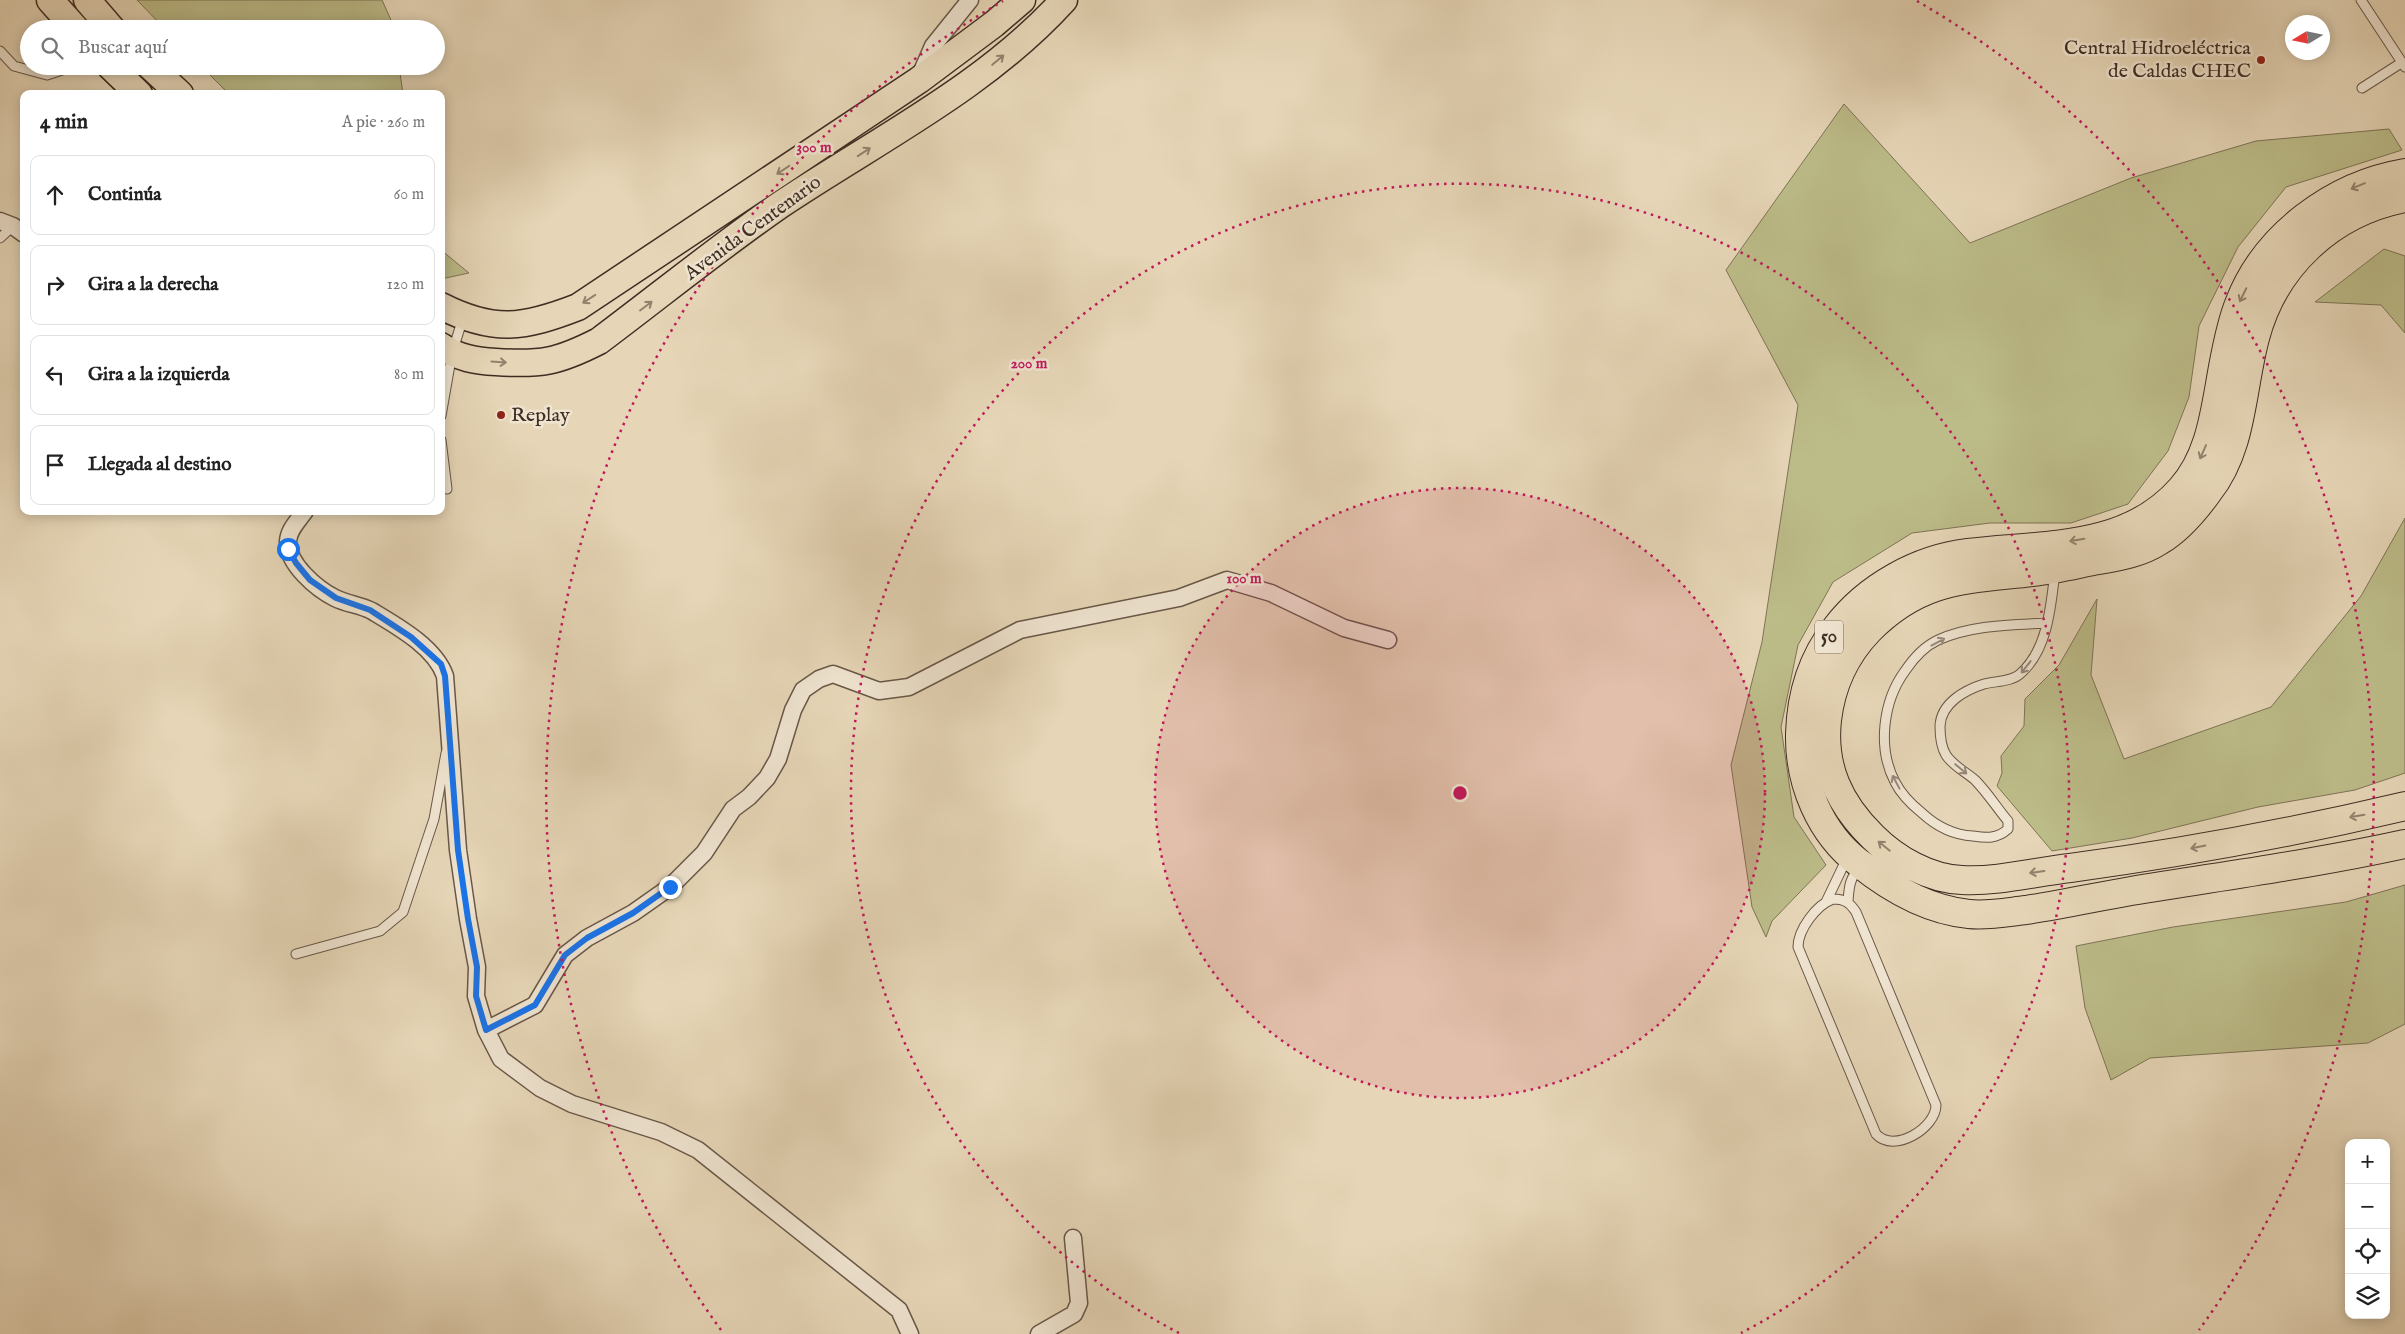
<!DOCTYPE html>
<html lang="es">
<meta charset="utf-8">
<style>
body{margin:0;font-family:"IM FELL English",serif;background:#f2f2f2;color:#222}
.controls{position:absolute;right:15px;bottom:15px;display:grid;overflow:hidden;border-radius:10px;box-shadow:0 2px 12px #0003}
.controls button{width:45px;height:45px;display:grid;place-items:center;padding:0;border:0;border-bottom:1px solid #e0e0e0;background:#fff;color:#222;font:25px sans-serif}
.compass{position:absolute;left:2285px;top:15px;width:45px;height:45px;border-radius:50%;background:#fff;box-shadow:0 2px 12px #0003;rotate:260deg}
.stop{position:absolute;width:15px;height:15px;margin:-11px;border:4px solid #1a73e8;border-radius:50%;background:#fff}
.stop.end{background:#1a73e8;border-color:#fff;box-shadow:0 1px 5px #0008}
.list{margin:0;padding:0;list-style:none}
h2{display:flex;justify-content:space-between;align-items:center;height:65px;margin:0;padding:0 20px;font-size:21px}
h2 small{font-size:16px;font-weight:400;color:#767676}
.list li{display:grid;grid-template-columns:32px 1fr auto;gap:15px;align-items:center;box-sizing:border-box;height:80px;margin:0 10px 10px;padding:0 10px;border:1px solid #e0e0e0;border-radius:10px}
.list b{display:block;font-size:19px;white-space:nowrap}
.list em{font-size:16px;font-style:normal;color:#767676}
.icon{flex:none;width:28px;height:28px;fill:none;stroke:currentColor;stroke-width:2;stroke-linecap:round;stroke-linejoin:round}
.map{position:relative;flex:none;width:2405px;height:1334px;overflow:hidden}
.search{position:absolute;background:#fff;box-shadow:0 2px 12px #0003;left:20px;top:20px;width:425px;height:55px;display:flex;align-items:center;gap:12px;box-sizing:border-box;padding:0 18px;border-radius:28px;color:#767676;font-size:19px}
.panel{position:absolute;background:#fff;box-shadow:0 2px 12px #0003;left:20px;top:90px;width:425px;height:425px;border-radius:10px}
.map>svg:first-child{display:block}
</style>
<div class="map">
<svg width="2405" height="1334" viewBox="0 0 2405 1334">
<rect width="100%" height="100%" fill="#e6d6b7"/>
<filter id="stains"><feTurbulence type="fractalNoise" baseFrequency=".004" numOctaves="4"/><feColorMatrix values="0 0 0 0 .2 0 0 0 0 .09 0 0 0 0 .02 0 0 0 .5 -.17"/></filter>
<radialGradient id="worn" r=".72"><stop offset=".6" stop-color="#630" stop-opacity="0"/><stop offset="1" stop-color="#630" stop-opacity=".3"/></radialGradient>
<!-- green -->
<path fill="#bcbc89" stroke="#7e7456" d="M 137,0 L 382,0 L 395,29 L 165,29 Z
M 201,66 L 399,66 L 403,94 L 229,94 Z
M 1844,104 L 1970,243 L 2131,178 L 2256,141 L 2389,129 L 2402,150 L 2286,187 L 2238,247 L 2199,326 L 2189,397 L 2168,451 L 2128,504 L 2071,523 L 1990,523 L 1912,533 L 1833,582 L 1798,645 L 1781,727 L 1794,817 L 1826,865 L 1772,921 L 1766,937 L 1752,907 L 1731,765 L 1762,642 L 1798,405 L 1726,270 Z
M 2384,249 L 2405,256 L 2405,333 L 2381,305 L 2315,302 Z
M 441,250 L 469,273 L 441,279 Z
M 2405,518 L 2405,773 L 2355,790 L 2258,807 L 2132,838 L 2052,851 L 1997,786 L 2002,773 L 2001,756 L 2024,726 L 2025,699 L 2059,665 L 2097,599 L 2091,675 L 2124,759 L 2271,707 L 2361,596 Z
M 2405,885 L 2405,1024 L 2368,1043 L 2150,1058 L 2111,1080 L 2085,1008 L 2076,946 L 2173,927 L 2346,902 Z"/>
<g fill="none" stroke-linecap="round" stroke-linejoin="round">
<!-- lane casing -->
<g stroke="#695748" stroke-width="11">
<path id="lane" d="M 2361,0 L 2405,67
M 0,51 L 14,66 L 47,75 L 74,66
M 2362,88 L 2401,63
M 0,238 L 13,226
M 441,416 L 452,353 L 463,318
M 441,440 L 447,489
M 2046,623 C 2011,625 1971,625 1938,640 C 1925,646 1913,659 1905,671 C 1883,701 1877,748 1895,782 C 1901,794 1912,805 1922,813 C 1936,826 1954,835 1973,836 C 1987,838 1997,839 2008,829 L 2008,821 C 1997,808 1987,792 1975,780 C 1966,772 1953,766 1946,755 C 1941,747 1940,735 1940,726 C 1941,703 1965,690 1984,684 C 1995,681 2011,682 2020,674 C 2048,650 2051,605 2055,571
M 1833,899 C 1845,899 1850,903 1856,912 L 1936,1105 C 1936,1128 1894,1154 1876,1134 L 1798,947 C 1798,930 1816,905 1833,899 Z
M 1826,902 L 1847,858
M 1848,902 C 1849,888 1849,877 1861,868
M 296,954 L 380,931 L 403,912 L 434,819 L 446,753"/>
</g>
<!-- street casing -->
<g stroke="#695748" stroke-width="19">
<path id="street" d="M 919,78 L 933,46 L 970,0
M 0,221 L 13,226 L 24,234
M 305,511 C 298,521 289,529 288,541 C 287,564 317,589 335,598 C 347,604 361,605 372,611 C 397,626 435,647 445,676 L 458,850 L 468,919 L 477,967 L 476,996 L 486,1030 L 501,1059 L 540,1088 L 572,1104 L 661,1132 L 698,1150 L 899,1310 L 910,1334
M 486,1030 L 535,1005 L 565,955 L 587,938 L 633,913 L 670,887 L 704,853 L 733,809 L 749,797 L 767,778 L 778,759 L 793,710 L 803,690 L 819,679 L 833,674 L 879,691 L 909,687 L 1020,630 L 1179,598 L 1227,580 L 1271,593 L 1344,628 L 1388,640
M 1039,1334 L 1074,1314 L 1079,1303 L 1073,1238"/>
</g>
<!-- primary casing -->
<g stroke="#3f2d23" stroke-width="29">
<path id="primary" d="M 50,0 L 76,29
M 87,0 L 112,29
M 110,66 L 139,94
M 150,66 L 180,94
M 441,306 C 494,333 524,328 578,307 L 919,80 L 994,24 L 1022,0
M 441,346 C 458,358 476,361 496,362 C 541,365 558,362 599,341 C 659,296 718,248 780,205 C 877,140 985,87 1064,0"/>
</g>
<!-- highway casing -->
<g stroke="#3f2d23" stroke-width="30">
<path id="highway" d="M 2405,173 C 2334,185 2265,235 2239,304 C 2231,324 2227,346 2223,367 C 2215,410 2211,456 2181,489 C 2127,551 2043,544 1968,553 C 1918,559 1867,587 1836,628 C 1812,659 1801,695 1800,734 C 1799,783 1820,833 1859,863 C 1890,888 1929,910 1969,914 C 1988,916 2008,912 2026,910 C 2061,905 2096,897 2131,891 C 2222,876 2314,864 2405,844
M 2405,198 C 2332,212 2274,265 2255,338 C 2241,390 2243,448 2208,492 C 2195,510 2178,530 2159,541 C 2139,554 2116,557 2093,561 C 2073,565 2052,570 2032,572 C 1964,580 1921,578 1869,630 C 1845,655 1831,686 1827,720 C 1822,767 1839,804 1873,837 C 1896,860 1930,879 1962,880 C 1997,882 2035,872 2070,868 C 2182,853 2295,832 2405,806"/>
</g>
<!-- lane -->
<use href="#lane" stroke="#efe4d0" stroke-width="9"/>
<!-- street -->
<use href="#street" stroke="#efe4d0" stroke-width="16"/>
<!-- primary -->
<use href="#primary" stroke="#e6d6b7" stroke-width="26"/>
<!-- highway -->
<use href="#highway" stroke="#e6d6b7" stroke-width="28"/>
</g>
<!-- one-way arrows -->
<defs><path id="oneway-shaft" d="M-6 0H5M1.5-3L5.5 0L1.5 3" fill="none" stroke-width="1.6" stroke-linecap="round" stroke-linejoin="round" transform="scale(1.25)"/></defs>
<g stroke="#92826d">
<use href="#oneway-shaft" transform="translate(998 60) rotate(-40)"/>
<use href="#oneway-shaft" transform="translate(864 152) rotate(-33)"/>
<use href="#oneway-shaft" transform="translate(783 170) rotate(146)"/>
<use href="#oneway-shaft" transform="translate(2358 186) rotate(157)"/>
<use href="#oneway-shaft" transform="translate(2243 295) rotate(116)"/>
<use href="#oneway-shaft" transform="translate(589 299) rotate(147)"/>
<use href="#oneway-shaft" transform="translate(646 306) rotate(-37)"/>
<use href="#oneway-shaft" transform="translate(499 362) rotate(4)"/>
<use href="#oneway-shaft" transform="translate(2203 452) rotate(114)"/>
<use href="#oneway-shaft" transform="translate(2077 540) rotate(170)"/>
<use href="#oneway-shaft" transform="translate(2357 816) rotate(170)"/>
<use href="#oneway-shaft" transform="translate(1884 846) rotate(-141)"/>
<use href="#oneway-shaft" transform="translate(2198 847) rotate(169)"/>
<use href="#oneway-shaft" transform="translate(2037 872) rotate(172)"/>
</g>
<g stroke="#97887a">
<use href="#oneway-shaft" transform="translate(1938 642) rotate(-28)"/>
<use href="#oneway-shaft" transform="translate(2026 667) rotate(128)"/>
<use href="#oneway-shaft" transform="translate(1961 769) rotate(40)"/>
<use href="#oneway-shaft" transform="translate(1896 782) rotate(-118)"/>
</g>
<g fill="none" stroke-linecap="round" stroke-linejoin="round">
<!-- route -->
<path stroke="#1a73e8" stroke-width="6" d="M 288,549 L 296,563 L 310,580 L 336,598 L 370,610 L 411,637 L 441,664 L 445,676 L 458,850 L 468,919 L 477,967 L 476,996 L 486,1030 L 535,1005 L 565,955 L 587,938 L 633,913 L 670,887"/>
</g>
<!-- distance rings -->
<circle cx="1460" cy="793" r="305" fill="#c2185b" fill-opacity=".12"/>
<g fill="none" stroke="#c2185b" stroke-width="2.5" stroke-dasharray="2.5 5">
<circle cx="1460" cy="793" r="305"/>
<path d="M1179 1333A609 609 0 1 1 1741 1333"/>
<path d="M721 1330A914 914 0 0 1 1003 1M1917 1A914 914 0 0 1 2199 1330"/>
</g>
<!-- markers -->
<g fill="#8f2418" stroke="#efe4d0" stroke-width="2">
<circle cx="2261" cy="60" r="5"/>
<circle cx="501" cy="415" r="5"/>
</g>
<g text-anchor="middle" dominant-baseline="central" stroke-width="5" stroke-linejoin="round" paint-order="stroke">
<!-- shield labels -->
<rect fill="#efe4d0" stroke="#746457" stroke-width="1" x="1815" y="620.5" width="28" height="33" rx="4"/>
<g font-size="19" font-weight="bold" fill="#3f2d23">
<text x="1829" y="637">50</text>
</g>
<!-- poi labels -->
<g font-size="20" fill="#3f2d23" stroke="#efe4d0" text-anchor="end">
<text x="2251" y="48">Central Hidroeléctrica<tspan x="2251" dy="23">de Caldas CHEC</tspan></text>
<text x="511" y="415" text-anchor="start">Replay</text>
</g>
<!-- street labels -->
<g font-size="20" fill="#3f2d23" stroke="#efe4d0">
<text transform="translate(753 228) rotate(-36)">Avenida Centenario</text>
</g>
</g>
<circle cx="1460" cy="793" r="8" fill="#c2185b" stroke="#efe4d0" stroke-width="2.5"/>
<g font-size="15" text-anchor="middle" font-weight="bold" fill="#c2185b" stroke="#efe4d0" stroke-width="5" stroke-linejoin="round" paint-order="stroke">
<text x="814" y="152">300 m</text>
<text x="1029" y="368">200 m</text>
<text x="1244" y="583">100 m</text>
</g>
<rect width="100%" height="100%" filter="url(#stains)"/>
<rect width="100%" height="100%" fill="url(#worn)"/>
</svg>
<div class="controls">
<button>+</button>
<button>−</button>
<button><svg class="icon" aria-label="locate" viewBox="0 0 24 24"><circle cx="12" cy="12" r="6"/><path d="M12 2v4M12 18v4M2 12h4M18 12h4"/></svg></button>
<button><svg class="icon" aria-label="layers" viewBox="0 0 24 24"><path d="M12 4l9 5-9 5-9-5zM3 14l9 5 9-5"/></svg></button>
</div>
<svg class="compass" viewBox="-18 -18 36 36"><path d="M0-13l5 13h-10z" fill="#e53935"/><path d="M0 13l5-13h-10z" fill="#767676"/></svg>
<div class="stop" style="left:288px;top:549px"></div>
<div class="stop end" style="left:670px;top:887px"></div>
<div class="search"><svg class="icon" aria-label="search" viewBox="0 0 24 24"><circle cx="10" cy="10" r="6"/><path d="M15 15l6 6"/></svg>Buscar aquí</div>
<section class="panel">
<h2>4 min<small>A pie · 260 m</small></h2>
<ul class="list">
<li><svg class="icon" aria-label="ahead" viewBox="0 0 24 24"><path d="M12 20V5M6 11l6-6 6 6"/></svg><div><b>Continúa</b></div><em>60 m</em></li>
<li><svg class="icon" aria-label="right" viewBox="0 0 24 24"><path d="M7 20v-9h11M14 6l5 5-5 5"/></svg><div><b>Gira a la derecha</b></div><em>120 m</em></li>
<li><svg class="icon" aria-label="left" viewBox="0 0 24 24"><path d="M17 20v-9H6M10 6l-5 5 5 5"/></svg><div><b>Gira a la izquierda</b></div><em>80 m</em></li>
<li><svg class="icon" aria-label="arrive" viewBox="0 0 24 24"><path d="M6 21V4h12l-3 4 3 4H6"/></svg><div><b>Llegada al destino</b></div></li>
</ul>
</section>
</div>
